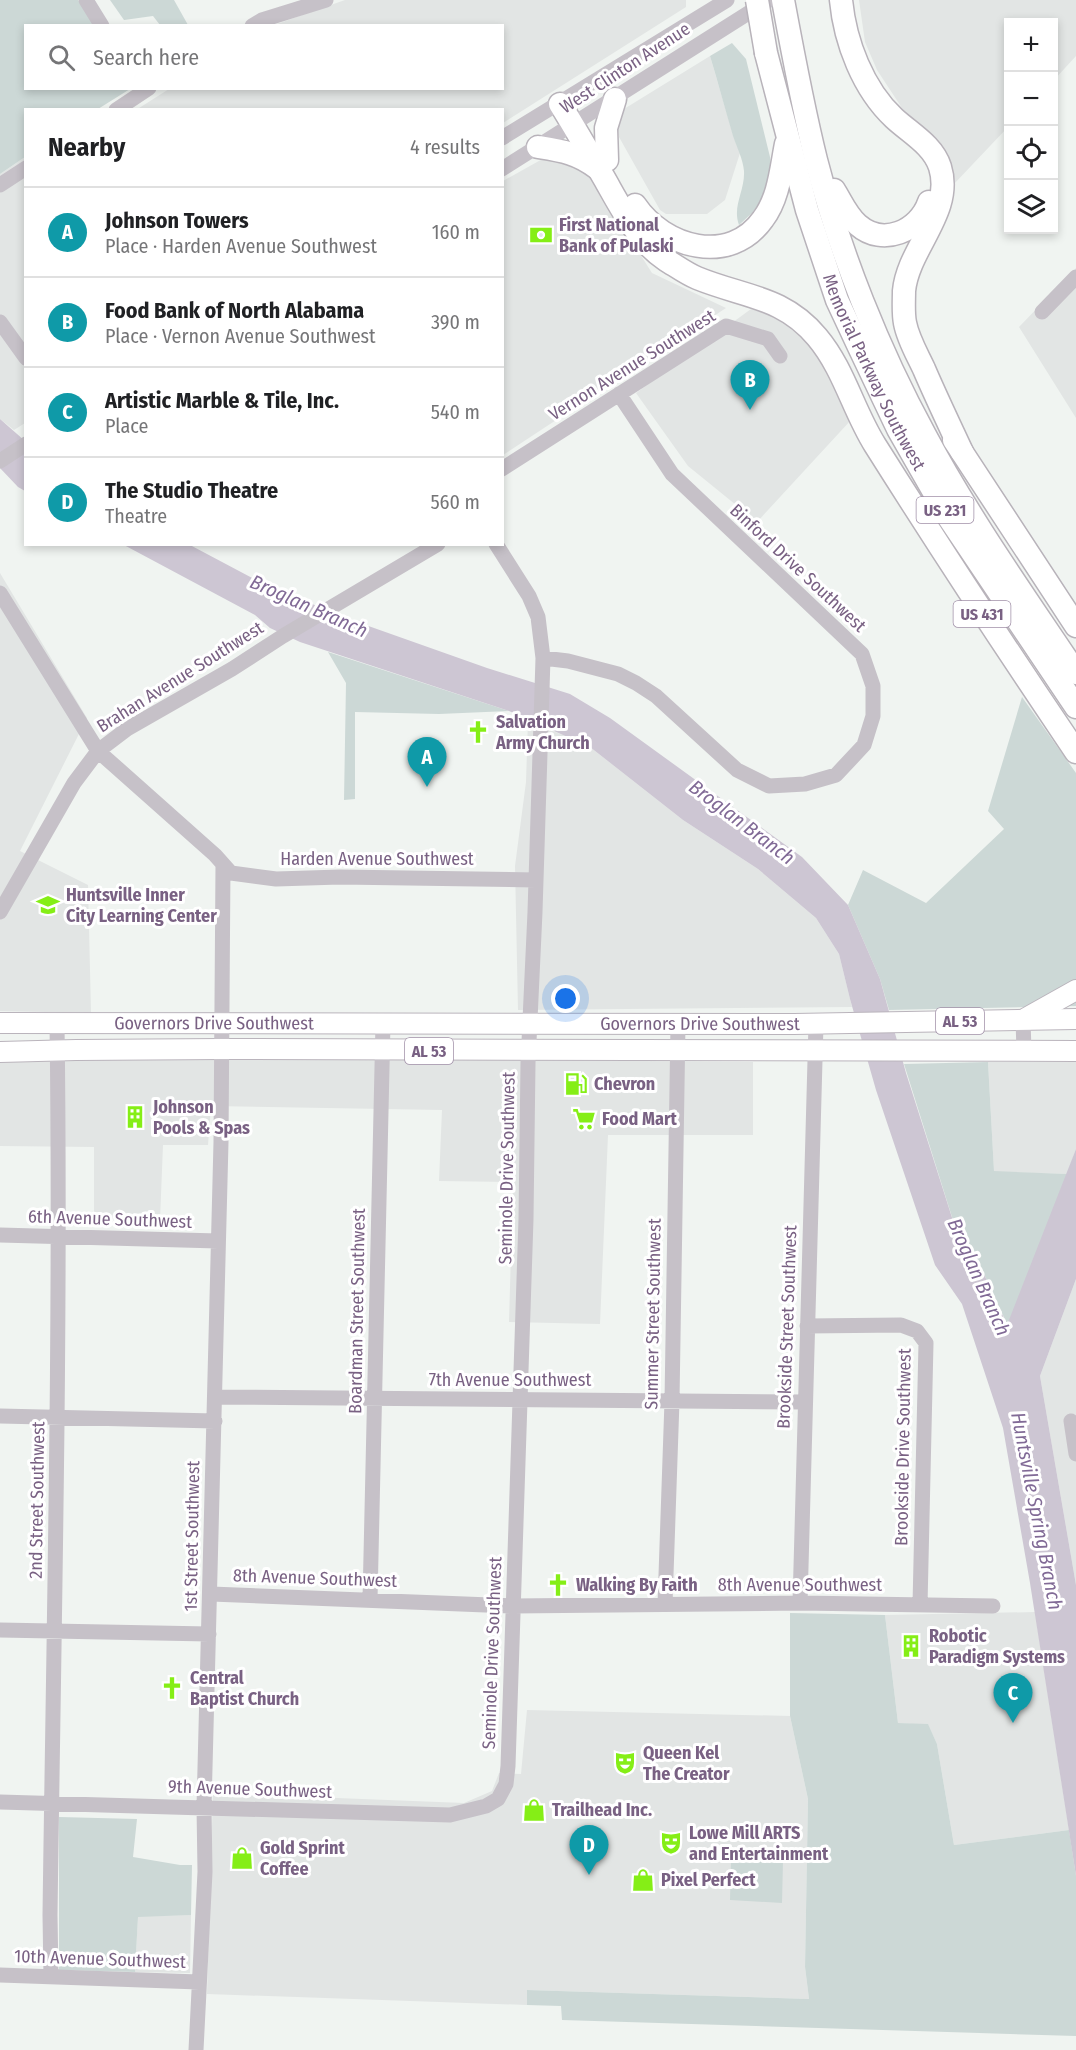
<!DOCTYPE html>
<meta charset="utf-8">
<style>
body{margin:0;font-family:"Fira Sans Condensed",sans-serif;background:#f6f6f6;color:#202124}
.controls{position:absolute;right:18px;top:18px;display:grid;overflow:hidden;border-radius:0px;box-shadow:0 3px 9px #0003}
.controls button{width:54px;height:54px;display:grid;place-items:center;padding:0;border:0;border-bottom:2px solid #e0e0e0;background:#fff;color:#202124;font:30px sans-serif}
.you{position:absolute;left:566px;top:999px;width:21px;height:21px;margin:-15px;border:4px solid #fff;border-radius:50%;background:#1a73e8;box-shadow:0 0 0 9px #1a73e833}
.badge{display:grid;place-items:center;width:39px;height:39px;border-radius:50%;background:#4d7d1e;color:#fff;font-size:20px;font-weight:700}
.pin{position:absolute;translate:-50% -50px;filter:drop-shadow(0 2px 3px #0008)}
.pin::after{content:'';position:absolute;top:32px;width:21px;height:18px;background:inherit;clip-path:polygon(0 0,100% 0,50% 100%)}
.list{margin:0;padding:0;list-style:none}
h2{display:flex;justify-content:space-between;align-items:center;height:78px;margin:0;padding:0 24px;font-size:26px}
h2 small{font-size:20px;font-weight:400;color:#757577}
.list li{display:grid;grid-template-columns:39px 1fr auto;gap:18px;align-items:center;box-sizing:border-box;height:90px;padding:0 24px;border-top:2px solid #e0e0e0}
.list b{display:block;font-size:22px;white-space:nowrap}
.list p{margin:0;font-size:20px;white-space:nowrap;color:#757577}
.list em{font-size:20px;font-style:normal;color:#757577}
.icon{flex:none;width:33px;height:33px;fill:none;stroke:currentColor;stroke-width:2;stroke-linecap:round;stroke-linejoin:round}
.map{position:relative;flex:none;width:1076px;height:2050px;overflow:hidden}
.search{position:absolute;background:#fff;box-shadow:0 3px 9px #0003;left:24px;top:24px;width:480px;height:66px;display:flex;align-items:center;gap:15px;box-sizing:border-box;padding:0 21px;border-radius:0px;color:#757577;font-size:22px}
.panel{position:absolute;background:#fff;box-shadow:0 3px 9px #0003;left:24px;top:108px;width:480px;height:438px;border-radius:0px}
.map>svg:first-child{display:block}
</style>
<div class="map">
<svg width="1076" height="2050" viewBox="0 0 1076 2050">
<rect width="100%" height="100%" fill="#f0f4f1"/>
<!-- built -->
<path fill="#e2e5e4" d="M 345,0 L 686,0 L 686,7 L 503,123 L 502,110 L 136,110 L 169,89 L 502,88 L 502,26 L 274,25 Z
M 859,0 L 1076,0 L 1076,56 L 1054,80 L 1054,22 L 1008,22 L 1008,127 L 954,184 L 942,145 L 902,108 L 877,70 L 865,42 Z
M 710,56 L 734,138 L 740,153 L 725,200 L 707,214 L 666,214 L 660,210 L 619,137 L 617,122 L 624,109 Z
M 25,157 L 25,423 L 14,430 L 0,419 L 0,174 Z
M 546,157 L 569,159 L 588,172 L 652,273 L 726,308 L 503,455 L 503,181 Z
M 1076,268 L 1076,418 L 1019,327 Z
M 751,309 L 778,318 L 804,334 L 821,354 L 851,420 L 757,522 L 688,466 L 636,393 Z
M 0,573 L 87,718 L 20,851 L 88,885 L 91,1013 L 0,1011 Z
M 528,720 L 590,747 L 683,820 L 758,869 L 816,918 L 839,954 L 852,1007 L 518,1010 L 515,866 L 526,782 Z
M 211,1057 L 753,1062 L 753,1135 L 608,1135 L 600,1324 L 509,1322 L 513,1182 L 439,1181 L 442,1110 L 211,1106 L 208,1145 L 163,1145 L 160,1220 L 94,1219 L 94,1147 L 0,1146 L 0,1062 Z
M 988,1062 L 1076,1062 L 1076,1149 L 1067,1174 L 994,1172 Z
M 1076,1279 L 1076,1585 L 1040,1376 Z
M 1035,1612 L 1069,1830 L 954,1845 L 937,1744 L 928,1725 L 898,1723 L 885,1615 Z
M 527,1710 L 790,1716 L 808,1799 L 805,1967 L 809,1999 L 527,1990 L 527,2005 L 207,1994 L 213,1793 L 464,1803 L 492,1791 L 499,1773 L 521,1774 Z
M 191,1915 L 190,1973 L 135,1972 L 138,1916 Z"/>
<!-- green -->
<path fill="#ccd8d6" d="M 0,0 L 78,0 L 94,25 L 26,26 L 26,88 L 130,89 L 98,109 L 26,110 L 25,157 L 0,174 Z
M 110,0 L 174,0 L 188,25 L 160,25 L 153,16 L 124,20 Z
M 732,43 L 746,59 L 770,157 L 772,176 L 764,197 L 753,212 L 739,225 C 732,206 745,191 744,171 C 743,159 737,148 733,136 C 725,109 718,82 710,56 Z
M 328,652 L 509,711 L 439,714 L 355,712 L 355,799 L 344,800 L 346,683 Z
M 1022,697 L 1076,773 L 1076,1006 L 889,1010 L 880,979 L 848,905 L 863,870 L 926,903 L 1004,829 L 988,811 Z
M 988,1062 L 994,1171 L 1067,1174 L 1008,1326 L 983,1272 L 962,1249 L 904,1064 Z
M 790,1613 L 885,1615 L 898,1723 L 928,1724 L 937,1744 L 954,1845 L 1069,1830 L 1076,1876 L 1076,2036 L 562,2020 L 561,2006 L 527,2005 L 527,1990 L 809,1999 L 805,1967 L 808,1799 L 790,1716 Z
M 59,1817 L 137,1819 L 133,1857 L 180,1865 L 192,1865 L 191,1915 L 138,1917 L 135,1972 L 59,1970 Z
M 731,1861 L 783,1861 L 782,1903 L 730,1900 Z"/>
<!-- water -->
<path fill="#cdc6d3" d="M 0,419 L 25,441 L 25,491 L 18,487 L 0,468 Z
M 124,545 L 190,545 L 260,582 L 343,617 L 487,668 L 570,694 L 610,718 L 802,857 L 848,905 L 880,979 L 906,1073 L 962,1249 L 983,1272 L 1007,1325 L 1076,1149 L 1076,1279 L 1040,1376 L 1076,1585 L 1076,1876 L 1030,1583 L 1003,1428 L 962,1304 L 935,1265 L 876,1090 L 850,999 L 839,954 L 816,918 L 758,869 L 683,820 L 590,747 L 509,711 L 300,642 L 270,628 L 255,615 Z"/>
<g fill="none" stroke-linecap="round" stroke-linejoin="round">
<!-- major casing -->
<g stroke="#bab4bc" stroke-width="22">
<g id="major">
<path d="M 1026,1018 L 1076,990"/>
<path id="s1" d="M 0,1023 L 794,1024 L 1076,1019"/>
<path d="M 0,1052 L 76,1050 L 222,1049 L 1076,1051"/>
</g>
</g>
<!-- highway casing -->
<g stroke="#b8b3ba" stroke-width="25">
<g id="highway">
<path d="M 783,0 C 793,54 803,108 816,160 C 840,253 879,351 925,435 C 969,518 1024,595 1076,673"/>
<path d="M 841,0 C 845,42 863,89 894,118 C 910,133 933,145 940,167 C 954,212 908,248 904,291 C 904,301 903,313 905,323 C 908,339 917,354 924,369 C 936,397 949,424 962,452"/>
<path id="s2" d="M 766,53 L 807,210 L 837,300 L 859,347 L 898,429 L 947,515 L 1076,707"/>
<path d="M 560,104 C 575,128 589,153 604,178 C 620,206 637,241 666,260 C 676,266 687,274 697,278 C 743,297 783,296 817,337 C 844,369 853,410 875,445 C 940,548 1007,650 1076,752"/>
<path d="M 538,147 C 563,151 577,153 597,168"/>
<path d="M 607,160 L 606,128 L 615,99"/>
<path d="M 834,190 C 841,201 847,216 858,225 C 883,247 919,231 929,202"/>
<path d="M 635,205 C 664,248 730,266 763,219 C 779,198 781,169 786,144"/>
<path d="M 954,440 L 1076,626"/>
</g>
</g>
<!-- minor -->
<path stroke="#c6c1c8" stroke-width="15" d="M 86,0 L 102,26
M 252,26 L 262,20 L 326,0
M 116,110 L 149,88
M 502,138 L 727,0
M 502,169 L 769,0
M 0,185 L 26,168
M 1042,312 L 1076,277
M 0,322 L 26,358
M 0,461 L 26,444
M 502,469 L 726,326 L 768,339 L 780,356
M 0,593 L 98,751 L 215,855 L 231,873 L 276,879 L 340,877 L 536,880
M 543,658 L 568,661 L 618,674 L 636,683 L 656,696 L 737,770 L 769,786 L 805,784 L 836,775 L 864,745 L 873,716 L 873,686 L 862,654 L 672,474 L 619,394
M 0,912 L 74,783 L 98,751 L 127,729 L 232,669 L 283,636 L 438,544
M 1023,1020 L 1024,1051
M 0,1235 L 218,1241
M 807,1326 L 901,1325 L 917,1331 L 926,1343 L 920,1605
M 215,1397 L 805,1402
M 0,1416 L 215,1421
M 1071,1421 L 1076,1454
M 211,1594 L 513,1606 L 800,1603 L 993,1606
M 370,1600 L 383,1023
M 800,1603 L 816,1024
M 665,1604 L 672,1401 L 678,1024
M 0,1630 L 209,1634
M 0,1802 L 450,1815 L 486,1806 L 498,1799 L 506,1784 L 508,1766 L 526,1219 L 528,1063 L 535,912 L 543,658 L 538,617 L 529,596 L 496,544
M 0,1975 L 199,1982
M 51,1977 L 50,1915 C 54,1618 61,1320 57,1023
M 196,2050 L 205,1872 L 204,1807 L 221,1142 L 223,864"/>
<!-- major -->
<use href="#major" stroke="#fff" stroke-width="20"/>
<!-- highway -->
<use href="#highway" stroke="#fff" stroke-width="22"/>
<!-- highway-bridge casing -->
<g stroke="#b8b3ba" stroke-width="25" stroke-linecap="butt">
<path id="highway-bridge" d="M 757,0 L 766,53"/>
</g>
<!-- highway-bridge -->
<use href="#highway-bridge" stroke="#fff" stroke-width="22"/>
</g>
<!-- icons -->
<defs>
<g id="bank-bare" transform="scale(1.8)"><path d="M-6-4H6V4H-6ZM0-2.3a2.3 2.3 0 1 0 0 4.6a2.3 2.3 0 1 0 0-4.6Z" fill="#85ee16" stroke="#fff" stroke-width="2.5" paint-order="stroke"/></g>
<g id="church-bare" transform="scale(1.8)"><path d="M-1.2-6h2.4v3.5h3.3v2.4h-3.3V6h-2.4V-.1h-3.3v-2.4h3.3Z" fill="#85ee16" stroke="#fff" stroke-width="2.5" paint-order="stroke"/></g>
<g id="school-bare" transform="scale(1.8)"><path d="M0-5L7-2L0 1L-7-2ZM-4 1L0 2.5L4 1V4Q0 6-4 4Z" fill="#85ee16" stroke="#fff" stroke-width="2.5" paint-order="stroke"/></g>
<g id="fuel-bare" transform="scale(1.8)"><path d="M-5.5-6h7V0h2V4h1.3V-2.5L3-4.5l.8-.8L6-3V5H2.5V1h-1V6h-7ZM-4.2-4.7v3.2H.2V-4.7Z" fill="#85ee16" stroke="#fff" stroke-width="2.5" paint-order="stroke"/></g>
<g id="building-bare" transform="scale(1.8)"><path d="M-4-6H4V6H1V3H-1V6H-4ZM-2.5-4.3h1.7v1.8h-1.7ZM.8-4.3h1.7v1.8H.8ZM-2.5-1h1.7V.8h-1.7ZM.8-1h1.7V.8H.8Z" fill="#85ee16" stroke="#fff" stroke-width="2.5" paint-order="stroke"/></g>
<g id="supermarket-bare" transform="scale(1.8)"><path d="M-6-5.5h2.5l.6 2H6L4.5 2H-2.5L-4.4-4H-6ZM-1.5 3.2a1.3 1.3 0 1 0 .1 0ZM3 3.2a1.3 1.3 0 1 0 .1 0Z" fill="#85ee16" stroke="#fff" stroke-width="2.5" paint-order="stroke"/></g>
<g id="theatre-bare" transform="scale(1.8)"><path d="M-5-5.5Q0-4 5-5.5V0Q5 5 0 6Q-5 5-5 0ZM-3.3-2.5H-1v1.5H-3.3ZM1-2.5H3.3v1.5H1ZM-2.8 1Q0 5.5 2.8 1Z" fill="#85ee16" stroke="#fff" stroke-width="2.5" paint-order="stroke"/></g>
<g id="shop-bare" transform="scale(1.8)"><path d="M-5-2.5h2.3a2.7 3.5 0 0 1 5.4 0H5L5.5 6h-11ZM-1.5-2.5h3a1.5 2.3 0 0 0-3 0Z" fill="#85ee16" stroke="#fff" stroke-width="2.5" paint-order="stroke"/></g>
</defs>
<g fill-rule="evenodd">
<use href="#bank-bare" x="541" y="235"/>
<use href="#church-bare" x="478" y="732"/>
<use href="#school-bare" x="48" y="905"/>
<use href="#fuel-bare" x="576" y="1084"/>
<use href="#building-bare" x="135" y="1117"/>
<use href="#supermarket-bare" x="584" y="1119"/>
<use href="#church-bare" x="558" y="1585"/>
<use href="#building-bare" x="911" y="1646"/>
<use href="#church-bare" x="172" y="1688"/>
<use href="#theatre-bare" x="625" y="1763"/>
<use href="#shop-bare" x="534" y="1810"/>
<use href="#theatre-bare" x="671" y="1843"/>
<use href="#shop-bare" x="242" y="1858"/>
<use href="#shop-bare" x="643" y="1880"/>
</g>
<g text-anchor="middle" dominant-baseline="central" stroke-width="6" stroke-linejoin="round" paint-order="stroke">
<!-- shield labels -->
<g fill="#fff" stroke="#a190a8" stroke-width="1.5">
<rect x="916.5" y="497" width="57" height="26" rx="4.5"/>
<rect x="953.5" y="601" width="57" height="26" rx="4.5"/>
<rect x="936" y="1008" width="48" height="26" rx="4.5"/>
<rect x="405" y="1038" width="48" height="26" rx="4.5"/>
</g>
<g font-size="16" font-weight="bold" fill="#796183">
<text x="945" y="510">US 231</text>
<text x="982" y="614">US 431</text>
<text x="960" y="1021">AL 53</text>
<text x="429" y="1051">AL 53</text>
</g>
<!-- street labels -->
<g font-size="18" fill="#796183" stroke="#fff">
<text transform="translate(625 68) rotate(-33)">West Clinton Avenue</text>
<text transform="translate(632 365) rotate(-32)">Vernon Avenue Southwest</text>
<text stroke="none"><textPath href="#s2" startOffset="338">Memorial Parkway Southwest</textPath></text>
<text transform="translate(798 568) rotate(43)">Binford Drive Southwest</text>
<text transform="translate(180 677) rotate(-32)">Brahan Avenue Southwest</text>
<text x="377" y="859">Harden Avenue Southwest</text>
<text stroke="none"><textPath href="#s1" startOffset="214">Governors Drive Southwest</textPath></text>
<text stroke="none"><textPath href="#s1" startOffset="700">Governors Drive Southwest</textPath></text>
<text transform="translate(507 1168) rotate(-89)">Seminole Drive Southwest</text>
<text transform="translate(110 1219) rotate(2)">6th Avenue Southwest</text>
<text transform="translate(357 1311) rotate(-89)">Boardman Street Southwest</text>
<text transform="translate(653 1314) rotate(-89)">Summer Street Southwest</text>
<text transform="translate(787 1327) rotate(-88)">Brookside Street Southwest</text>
<text x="510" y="1380">7th Avenue Southwest</text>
<text transform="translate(903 1447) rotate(-89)">Brookside Drive Southwest</text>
<text transform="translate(37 1500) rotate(-89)">2nd Street Southwest</text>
<text transform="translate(192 1536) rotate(-89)">1st Street Southwest</text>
<text transform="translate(315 1578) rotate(2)">8th Avenue Southwest</text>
<text x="800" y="1585">8th Avenue Southwest</text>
<text transform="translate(492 1653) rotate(-88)">Seminole Drive Southwest</text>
<text transform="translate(250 1789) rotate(2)">9th Avenue Southwest</text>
<text transform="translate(100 1959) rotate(2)">10th Avenue Southwest</text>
</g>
<!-- poi labels -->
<g font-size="18" font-weight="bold" fill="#796183" stroke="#fff" text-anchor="start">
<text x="559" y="225">First National<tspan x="559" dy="21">Bank of Pulaski</tspan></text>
<text x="496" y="722">Salvation<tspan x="496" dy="21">Army Church</tspan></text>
<text x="66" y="895">Huntsville Inner<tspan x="66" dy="21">City Learning Center</tspan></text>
<text x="594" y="1084">Chevron</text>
<text x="153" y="1107">Johnson<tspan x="153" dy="21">Pools &amp; Spas</tspan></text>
<text x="602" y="1119">Food Mart</text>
<text x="576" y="1585">Walking By Faith</text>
<text x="929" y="1636">Robotic<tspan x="929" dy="21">Paradigm Systems</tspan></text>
<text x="190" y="1678">Central<tspan x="190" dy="21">Baptist Church</tspan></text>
<text x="643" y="1753">Queen Kel<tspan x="643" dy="21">The Creator</tspan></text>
<text x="552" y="1810">Trailhead Inc.</text>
<text x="689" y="1833">Lowe Mill ARTS<tspan x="689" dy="21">and Entertainment</tspan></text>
<text x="260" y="1848">Gold Sprint<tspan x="260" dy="21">Coffee</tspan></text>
<text x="661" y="1880">Pixel Perfect</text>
</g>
<!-- water labels -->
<g font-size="20" font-style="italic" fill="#816a96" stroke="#fff">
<text transform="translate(309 606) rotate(24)">Broglan Branch</text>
<text transform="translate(742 822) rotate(37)">Broglan Branch</text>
<text transform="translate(979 1277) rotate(66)">Broglan Branch</text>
<text transform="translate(1037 1511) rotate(79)">Huntsville Spring Branch</text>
</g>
</g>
</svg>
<div class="controls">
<button>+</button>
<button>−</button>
<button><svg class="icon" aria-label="locate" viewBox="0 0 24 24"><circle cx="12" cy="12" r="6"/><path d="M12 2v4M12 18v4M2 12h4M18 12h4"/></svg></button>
<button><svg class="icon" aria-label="layers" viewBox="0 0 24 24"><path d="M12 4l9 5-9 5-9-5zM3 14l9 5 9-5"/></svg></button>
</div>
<div class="you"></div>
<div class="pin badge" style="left:427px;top:787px;background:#0f9aa8">A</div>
<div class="pin badge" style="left:750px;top:410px;background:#0f9aa8">B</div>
<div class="pin badge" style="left:1013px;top:1723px;background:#0f9aa8">C</div>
<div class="pin badge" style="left:589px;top:1875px;background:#0f9aa8">D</div>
<div class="search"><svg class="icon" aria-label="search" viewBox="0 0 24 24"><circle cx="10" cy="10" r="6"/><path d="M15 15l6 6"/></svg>Search here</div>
<section class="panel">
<h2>Nearby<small>4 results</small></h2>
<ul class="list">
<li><span class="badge" style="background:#0f9aa8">A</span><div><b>Johnson Towers</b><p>Place · Harden Avenue Southwest</p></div><em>160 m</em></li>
<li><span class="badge" style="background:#0f9aa8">B</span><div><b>Food Bank of North Alabama</b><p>Place · Vernon Avenue Southwest</p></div><em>390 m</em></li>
<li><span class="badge" style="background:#0f9aa8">C</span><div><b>Artistic Marble &amp; Tile, Inc.</b><p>Place</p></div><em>540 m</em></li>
<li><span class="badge" style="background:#0f9aa8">D</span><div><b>The Studio Theatre</b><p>Theatre</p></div><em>560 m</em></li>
</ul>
</section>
</div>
